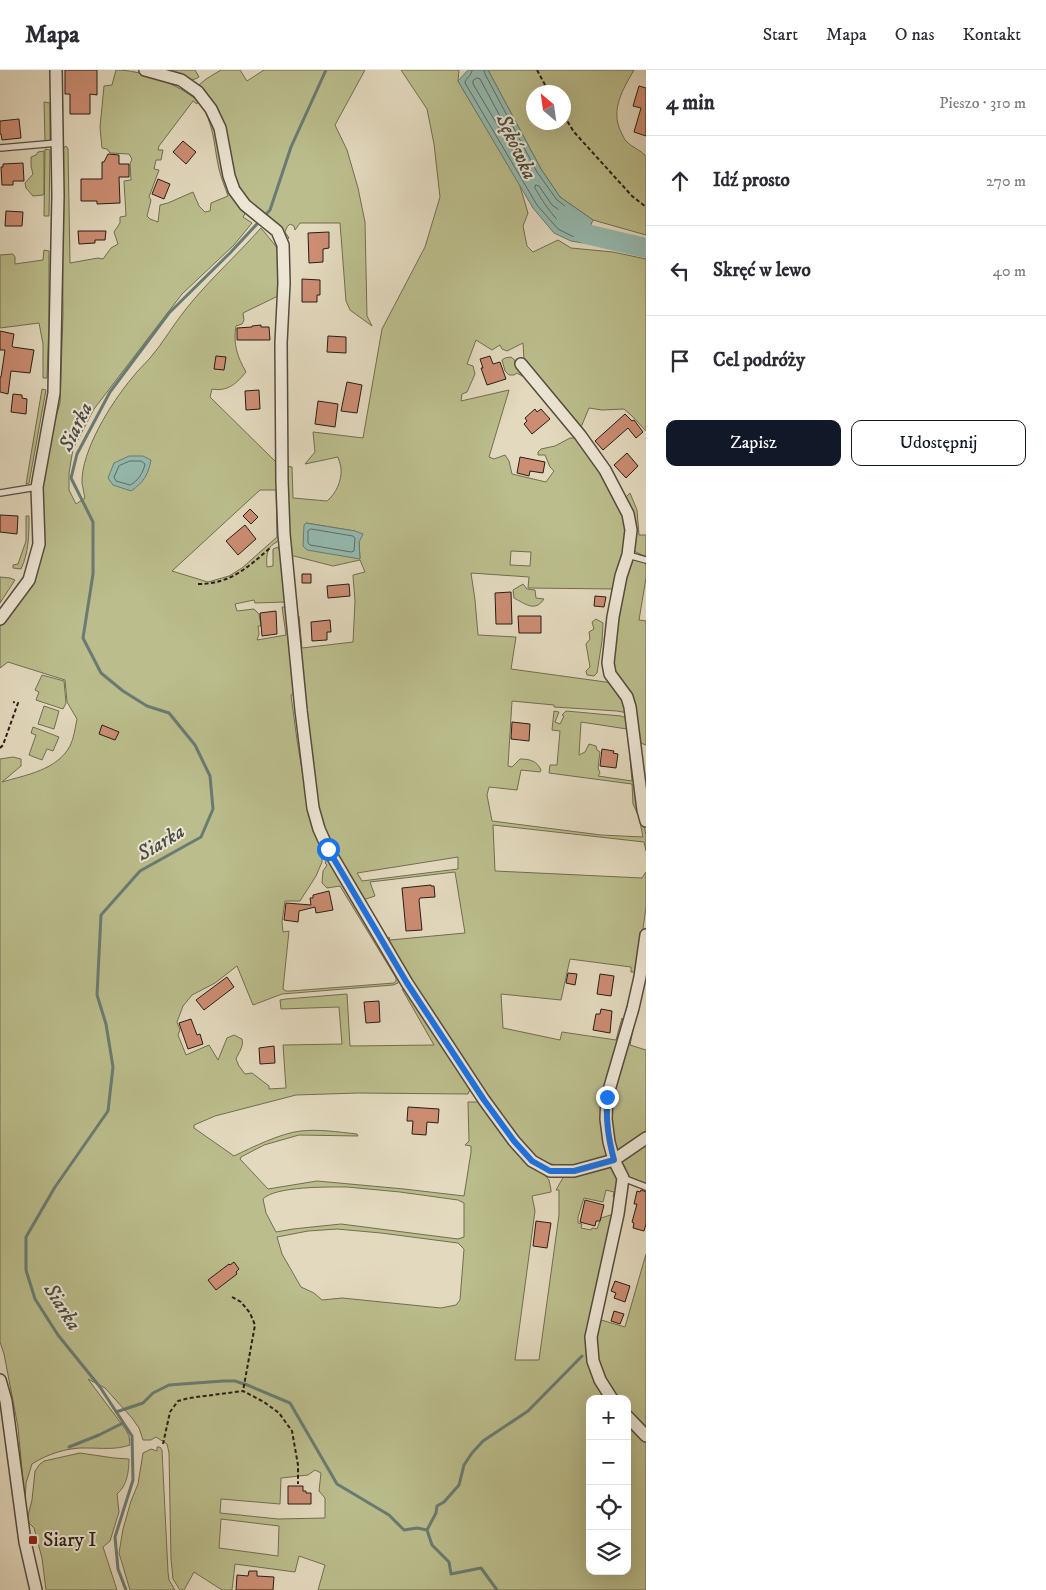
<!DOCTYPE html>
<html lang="pl">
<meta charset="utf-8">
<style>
body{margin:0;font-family:"IM FELL DW Pica",serif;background:#f2f2f3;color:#2b2b33}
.controls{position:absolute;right:15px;bottom:15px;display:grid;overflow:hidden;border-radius:10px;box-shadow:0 5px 20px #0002}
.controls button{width:45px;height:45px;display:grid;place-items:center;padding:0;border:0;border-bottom:1px solid #e1e1e2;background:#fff;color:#2b2b33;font:25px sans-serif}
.compass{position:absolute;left:526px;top:15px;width:45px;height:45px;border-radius:50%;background:#fff;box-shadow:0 5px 20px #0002;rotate:331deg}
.stop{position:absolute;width:15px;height:15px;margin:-11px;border:4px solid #1a73e8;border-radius:50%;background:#fff}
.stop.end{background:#1a73e8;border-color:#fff;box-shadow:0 1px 5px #0008}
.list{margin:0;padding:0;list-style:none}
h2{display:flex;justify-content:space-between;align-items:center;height:65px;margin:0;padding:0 20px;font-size:21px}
h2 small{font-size:16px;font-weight:400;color:#7c7c81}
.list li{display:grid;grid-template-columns:32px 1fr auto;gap:15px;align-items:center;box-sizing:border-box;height:90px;padding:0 20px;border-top:1px solid #e1e1e2}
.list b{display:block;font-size:19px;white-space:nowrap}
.list em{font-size:16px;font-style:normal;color:#7c7c81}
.actions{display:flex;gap:10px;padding:15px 20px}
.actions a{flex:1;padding:11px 0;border:1px solid #111827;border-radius:10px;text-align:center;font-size:18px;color:#111827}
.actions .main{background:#111827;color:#fff}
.icon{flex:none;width:28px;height:28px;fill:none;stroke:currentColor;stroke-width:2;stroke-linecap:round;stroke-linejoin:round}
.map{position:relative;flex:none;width:646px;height:1520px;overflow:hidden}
header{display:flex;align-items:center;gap:30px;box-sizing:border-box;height:70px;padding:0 25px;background:#fff;border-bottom:1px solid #e1e1e2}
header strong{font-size:24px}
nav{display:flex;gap:28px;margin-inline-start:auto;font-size:18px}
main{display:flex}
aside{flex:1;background:#fff}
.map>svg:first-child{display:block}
</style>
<header>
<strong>Mapa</strong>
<nav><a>Start</a><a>Mapa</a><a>O nas</a><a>Kontakt</a></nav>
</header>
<main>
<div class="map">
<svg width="646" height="1520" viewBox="0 0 646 1520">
<rect width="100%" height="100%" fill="#e3d9be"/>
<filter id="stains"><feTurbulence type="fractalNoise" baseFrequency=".004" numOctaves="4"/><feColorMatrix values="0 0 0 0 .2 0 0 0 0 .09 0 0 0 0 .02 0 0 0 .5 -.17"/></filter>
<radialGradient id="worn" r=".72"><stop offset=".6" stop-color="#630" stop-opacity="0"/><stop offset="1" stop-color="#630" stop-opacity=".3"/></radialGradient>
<!-- green -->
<path fill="#bbbd8c" stroke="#716d50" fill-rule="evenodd" d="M 116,0 C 142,0 178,14 198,31 L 197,34 L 193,31 L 159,76 L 158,80 L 163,80 L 161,90 L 156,90 L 154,99 L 159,100 L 149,127 L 151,130 L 147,146 L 150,149 L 158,152 L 160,135 L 168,133 L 193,122 L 199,136 L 205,142 L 210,141 L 211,133 L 228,126 C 225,117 221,108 219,99 C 214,77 215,63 205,41 L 206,39 L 214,55 L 246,142 L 243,147 L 252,153 L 234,175 L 182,224 L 94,339 L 73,379 L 69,403 L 69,420 L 76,434 L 85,428 C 84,424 83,418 82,413 C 81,381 111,333 132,308 C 137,301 144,295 150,288 C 163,273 173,255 186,239 C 209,210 236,186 261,158 L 275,175 L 280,185 L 278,226 L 243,243 L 244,250 L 242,254 L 236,256 C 233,274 237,286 246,302 C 237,313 228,322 212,319 L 210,327 L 279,395 L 279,471 C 267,476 266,484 267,497 L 273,496 L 273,479 L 278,477 L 280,480 L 285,532 L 255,533 L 254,530 L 235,534 L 237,541 L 254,539 L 259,544 L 261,556 L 258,556 L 259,564 L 257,570 L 286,565 L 282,537 L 286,537 L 296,624 L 291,625 L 297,670 L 308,735 L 322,781 L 322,792 L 316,806 L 300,831 L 285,831 L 282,852 L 283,862 L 289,861 L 283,919 L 286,921 L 291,921 L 394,913 L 396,911 L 396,908 L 340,816 L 327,818 L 322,813 L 323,801 L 327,795 L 325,793 L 328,787 L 399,910 L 398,913 L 393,915 L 282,924 L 253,935 L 237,896 L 215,913 L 192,925 L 183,936 L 177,952 L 180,960 L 178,965 L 186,985 L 209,975 L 218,990 L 227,968 L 234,965 L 242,969 C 244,976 239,982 236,989 L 239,996 L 245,1004 L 252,1003 L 269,1016 L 269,1019 L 286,1018 L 283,975 L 342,974 L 339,937 L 281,939 L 280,930 L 286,929 L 347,924 L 350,976 L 434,975 L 402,919 L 409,920 L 471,1017 L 468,1024 L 358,1023 L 296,1025 L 215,1046 L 194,1055 L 194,1058 L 234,1086 C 253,1077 281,1063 301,1061 C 319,1059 338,1062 357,1064 L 358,1066 L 299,1065 L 264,1075 L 241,1087 L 240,1089 L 268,1119 L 317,1111 L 404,1119 L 464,1126 L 471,1082 L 471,1076 L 465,1075 L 469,1071 L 468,1032 L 478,1032 L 483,1035 L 549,1110 L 551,1120 L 551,1122 L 532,1126 L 535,1141 L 515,1290 L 539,1290 L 559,1145 L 559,1120 L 556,1120 L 564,1106 L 590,1103 L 610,1097 L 614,1101 L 615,1106 L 617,1107 L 618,1128 L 613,1127 L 614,1122 L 606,1120 L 603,1132 L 584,1128 L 578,1147 L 578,1153 L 582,1154 L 581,1158 L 591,1160 L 592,1158 L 597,1159 L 601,1148 L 614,1144 L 588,1260 L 586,1280 L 588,1291 L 607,1329 L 590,1329 L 590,1501 L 627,1501 L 627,1352 L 646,1373 L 646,1520 L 318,1520 L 325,1495 L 299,1486 L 295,1502 L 235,1494 L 232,1520 L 222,1520 L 194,1502 L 184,1520 L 180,1520 L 173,1509 L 171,1489 L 169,1383 L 167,1374 L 156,1367 L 151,1370 L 143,1370 L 139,1358 L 132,1348 L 105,1318 L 88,1309 L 126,1360 L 129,1366 L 130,1375 C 116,1380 102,1378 87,1378 C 69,1377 47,1384 32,1394 L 26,1413 L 25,1433 L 18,1357 L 4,1284 L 0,1272 L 0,689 L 13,687 L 21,689 L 21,696 L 2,712 C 26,705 57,700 70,676 C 74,668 75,658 77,649 L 67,632 L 65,610 L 8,592 L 0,598 L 0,555 L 31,511 L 42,410 L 51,364 L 60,333 L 63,246 L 62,79 L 66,76 L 68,79 L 70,193 L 98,188 L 103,189 L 111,178 L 118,174 L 114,162 L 120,153 L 120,147 L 126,146 L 124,111 L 131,110 L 130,94 L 132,89 L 129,84 L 110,83 L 107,79 L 102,78 L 100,57 L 104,16 L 112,15 ZM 260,420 L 276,420 L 277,467 L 242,498 L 229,506 L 208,512 L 172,501 ZM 347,1117 L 400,1122 L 458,1130 L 464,1133 L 464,1167 L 458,1169 L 341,1154 L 293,1159 L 276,1162 L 266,1143 L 263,1129 C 275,1116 329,1117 347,1117 ZM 337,1159 L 381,1163 L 458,1173 L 464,1179 L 460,1230 L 456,1235 L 441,1238 L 342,1228 L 322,1230 L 314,1223 L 301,1217 L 282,1184 L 277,1167 L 308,1161 ZM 315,1400 L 321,1403 L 319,1421 L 325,1428 L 325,1448 L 278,1449 L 220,1443 L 221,1429 L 280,1434 L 281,1408 L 308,1405 ZM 221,1449 L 279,1456 L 278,1486 L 219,1478 Z
M 160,0 L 195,0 L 199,7 C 188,15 171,4 160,0 Z
M 221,0 L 240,0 L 247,11 L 264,0 L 365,0 L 335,55 L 347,80 L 358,118 L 365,152 L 367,246 L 372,256 L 350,240 L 346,231 L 340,153 L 300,153 L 295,160 L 294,156 L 290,154 L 287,157 L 285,162 L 289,168 L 287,170 L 278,157 L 249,131 L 236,114 L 211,30 L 199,15 L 206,9 Z
M 401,0 L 459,0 L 458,11 L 519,113 L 528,143 L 523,156 L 527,176 L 533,182 L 558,170 L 571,178 L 613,182 L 646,189 L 646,361 L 632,346 L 624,339 L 602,340 L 589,338 L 579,362 L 524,290 L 523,273 L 507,281 L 502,279 L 500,275 L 492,280 L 476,270 L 467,294 L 473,296 L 475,304 L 467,322 L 462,324 L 461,331 L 509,320 L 489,387 L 494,389 L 505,385 L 509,391 L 512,404 L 546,412 L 554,401 L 550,397 L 545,385 L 538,385 L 538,382 L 541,379 L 555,376 L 570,368 L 579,368 L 625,445 L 628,462 L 615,519 L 528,518 L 529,507 L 471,503 L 475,530 L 478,565 L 516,567 L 511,599 L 613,613 L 620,622 L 628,643 L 617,641 L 554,637 L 554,635 L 512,631 L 508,696 L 512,697 L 520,689 C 530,689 537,691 541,700 L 540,702 L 521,700 L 517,720 L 489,717 L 487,725 L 492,751 L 601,765 L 643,767 L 639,747 L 633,734 L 632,714 L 549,703 L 550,695 L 557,695 L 560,661 L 552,660 L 554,641 L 559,642 L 555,652 L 560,654 L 564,646 L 562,645 L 566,641 L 621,646 L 629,649 L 632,677 L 629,678 L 627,659 L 581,652 L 579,685 L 585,682 L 589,674 L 596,676 L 597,680 L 600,682 L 598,698 L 600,703 L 598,706 L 632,711 L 630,688 L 634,689 L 640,736 L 646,765 L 646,781 L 644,772 L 493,755 L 495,801 L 642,808 L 646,802 L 646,837 L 637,902 L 631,902 L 631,897 L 570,889 L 561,930 L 501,924 L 503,958 L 560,970 L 562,962 L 616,970 L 622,948 L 625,953 L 601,1036 L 606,1085 L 603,1088 C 560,1099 548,1102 516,1068 L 385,870 L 389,867 L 390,870 L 465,863 L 455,802 L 370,812 L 375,826 L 363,830 L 329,773 L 317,735 L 295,546 L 299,546 L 302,578 L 353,572 L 355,531 L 353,506 L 353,505 L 365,502 L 360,490 L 333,496 L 290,485 L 286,396 L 292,397 L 293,428 L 327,431 C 336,424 342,410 341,399 C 341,395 339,391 338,387 L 305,394 L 315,382 L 313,362 L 363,368 L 382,259 L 425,177 L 440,127 L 434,74 L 427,39 ZM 306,453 L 355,461 L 359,472 L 360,488 ZM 511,481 L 531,482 L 530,496 L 510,495 ZM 458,787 L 458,799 L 362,811 L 357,803 Z
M 488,0 L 634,0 C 623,19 610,40 621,62 C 623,65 624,70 627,72 C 632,77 640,80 646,86 L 646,165 L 593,150 L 560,127 L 541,99 ZM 534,22 L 564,22 L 564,52 L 534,52 Z
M 44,32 L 50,33 L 50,71 L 45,71 Z
M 45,79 L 50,80 L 49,146 L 44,146 Z
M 44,81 L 44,124 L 43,125 L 33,126 L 26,118 L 25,113 L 33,104 L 31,96 L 31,87 L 36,85 L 38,82 Z
M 44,180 L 49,181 L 49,251 L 47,308 L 43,308 L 43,274 L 39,253 L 0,258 L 0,185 L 13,184 L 15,187 L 15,194 L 43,190 Z
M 511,287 L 518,293 L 526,304 L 522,306 L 517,303 L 514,305 L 509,305 L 505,301 L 502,290 L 505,288 Z
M 42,319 L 46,320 L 29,413 L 26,414 Z
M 613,405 L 626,427 L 630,423 L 637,440 L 639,465 L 646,465 L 646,487 L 630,479 L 632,460 Z
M 26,446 L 29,446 C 29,464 29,482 21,499 L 13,498 L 13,495 L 18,494 L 26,471 Z
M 630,489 L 646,492 L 646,508 L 639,550 L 646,551 L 646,675 L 638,672 L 611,594 L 628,490 Z
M 0,507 L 10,508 L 15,510 L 0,533 Z
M 523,514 L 527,519 L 535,520 L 536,528 L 544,529 C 535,543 524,533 514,528 L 513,520 Z
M 596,549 L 603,553 L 602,571 L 597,603 L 594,606 L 587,605 L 586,601 L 590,597 L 586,574 L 590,569 L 589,562 L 594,559 L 592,552 Z
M 42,605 L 64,611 L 66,633 L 63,639 L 36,630 L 39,622 L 35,620 Z
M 44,636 L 59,641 L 54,659 L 38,654 Z
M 33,657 L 59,667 L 53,681 L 47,679 L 42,690 L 29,685 L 36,665 L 31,663 Z
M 646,893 L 630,975 L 646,980 L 646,1064 L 619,1081 L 616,1080 L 610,1063 L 610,1027 Z
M 646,1072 L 646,1113 L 626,1106 L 623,1099 L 622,1092 L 624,1088 Z
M 646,1184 L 646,1363 L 627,1343 L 627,1329 L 615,1329 L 595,1291 L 598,1249 L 625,1257 Z
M 157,1377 L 160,1377 L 162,1380 L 168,1502 L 169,1510 L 175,1520 L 130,1520 L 119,1483 L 123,1459 L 131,1431 L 138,1414 L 143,1383 L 151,1379 L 157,1381 Z
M 80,1383 L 114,1388 L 129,1389 C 129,1401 127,1416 117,1424 L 119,1442 L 110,1471 L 103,1477 L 117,1520 L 46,1520 L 42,1488 L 34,1458 L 29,1453 L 28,1446 L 32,1430 L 35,1401 L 40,1394 L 44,1391 Z"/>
<!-- water -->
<path fill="#95bab0" stroke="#697b72" d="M 468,0 L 488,0 L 541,99 L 560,127 L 593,150 L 583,173 L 571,171 L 554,163 L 533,138 L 458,11 Z
M 129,386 L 143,386 L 151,390 C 148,405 144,412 131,421 L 113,415 L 108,408 L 114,393 Z
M 306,453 L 355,461 L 363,464 L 359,472 L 360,489 L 307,480 L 303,476 L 304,455 Z"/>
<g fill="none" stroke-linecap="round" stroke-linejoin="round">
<!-- shore -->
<path stroke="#5e6c62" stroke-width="1" d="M 472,0 C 472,6 465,8 465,13 L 537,135 L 558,159 L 572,166 L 580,167 L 586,152 L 557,130 L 537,102 L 485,4 L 484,0
M 477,8 L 480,9 L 517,78 L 516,82 L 513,81 L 473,14 L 473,11 Z
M 536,115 L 539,116 L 552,135 L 578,153 L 576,160 C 559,159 543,132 535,118 Z
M 130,391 L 141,391 L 145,394 C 143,403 138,411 130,415 L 116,411 L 114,407 L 119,396 Z
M 311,459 L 353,466 L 355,468 L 354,481 L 351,482 L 310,475 L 308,473 L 308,461 Z"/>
<!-- stream -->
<path stroke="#697b72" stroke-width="3" d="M 245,1314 L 290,1333 L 337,1414 L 389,1445 L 404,1460 L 417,1458 L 427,1460 L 432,1475 L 449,1492 L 451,1504 L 481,1498 L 497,1520
M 116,1342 L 143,1333 L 153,1323 L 169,1315 L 223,1311 L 235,1311 L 244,1314
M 69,1377 L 99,1365 L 123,1353
M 427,1460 L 436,1443 L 437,1436 L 444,1432 L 459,1415 L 464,1395 L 472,1383 L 483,1371 L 528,1341 L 582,1286
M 126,1520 L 118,1499 L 115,1467 L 133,1410 L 132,1366 L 100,1317 L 58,1265 L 35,1229 L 26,1200 L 26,1167 L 55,1117 L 108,1041 L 113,997 L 106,954 L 97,925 L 101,845 L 140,801 L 201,767 L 213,739 L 210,706 L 195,675 L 169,643 L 147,636 L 123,621 L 101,603 L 83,568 L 93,504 L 93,452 L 71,408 L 77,384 L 110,322 L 169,243 L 230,183 L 270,140 L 291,77 L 326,0"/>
<!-- river -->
<path stroke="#95bab0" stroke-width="20" d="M 566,146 L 586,164 L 646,178"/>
</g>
<!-- building -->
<path fill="#cc8d73" stroke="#271d14" d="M 65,0 L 97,0 L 97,25 L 90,24 L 90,44 L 70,44 L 70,24 L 65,24 Z
M 639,16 L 646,18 L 646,66 L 634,62 L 641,38 L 633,36 Z
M 19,49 L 21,68 L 2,70 L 1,64 L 0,64 L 0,51 Z
M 183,71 L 196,82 L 186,94 L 173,82 Z
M 108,84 L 119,85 L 119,94 L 129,94 L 129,107 L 119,107 L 120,133 L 97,134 L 97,131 L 81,131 L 81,109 L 102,109 L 102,92 L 104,92 Z
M 23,93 L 24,111 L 13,111 L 13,115 L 2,115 L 1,97 L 3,97 L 3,94 Z
M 158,109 L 170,114 L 164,129 L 152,124 Z
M 6,141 L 23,142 L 22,156 L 5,156 Z
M 78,161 L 106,161 L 105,170 L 95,170 L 95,173 L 79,174 Z
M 329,162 L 329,178 L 323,179 L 323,192 L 309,193 L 308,163 Z
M 302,209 L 320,210 L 320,225 L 317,225 L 317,232 L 302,232 Z
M 261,255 L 261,257 L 269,257 L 270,270 L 237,270 L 237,258 L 252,257 L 252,256 Z
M 0,261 L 14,264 L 12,276 L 13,277 L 34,280 L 30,303 L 11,301 L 8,324 L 0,322 L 0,307 L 1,307 L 5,280 L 0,280 Z
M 328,266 L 346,267 L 346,283 L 327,282 Z
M 216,286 L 226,287 L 224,300 L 214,299 Z
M 490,286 L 493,294 L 500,292 L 506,309 L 487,315 L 481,298 L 483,298 L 480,289 Z
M 347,312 L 362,315 L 357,343 L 341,341 Z
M 259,320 L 260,339 L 246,340 L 245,321 Z
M 13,324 L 22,325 L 22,328 L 27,329 L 26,344 L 11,342 Z
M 318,331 L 338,334 L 335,357 L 315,354 Z
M 535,339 L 537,342 L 541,339 L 550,349 L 532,364 L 524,354 L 527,351 L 525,348 Z
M 625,344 L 632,351 L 634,350 L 643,362 L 636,368 L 628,358 L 603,380 L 595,371 Z
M 627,383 L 638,396 L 626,408 L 614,395 Z
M 520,387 L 545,392 L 543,403 L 530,401 L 529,406 L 517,403 Z
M 250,439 L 258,447 L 251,454 L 243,446 Z
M 0,445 L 18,446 L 17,464 L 0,462 Z
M 245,455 L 256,469 L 238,485 L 226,471 Z
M 302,504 L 311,504 L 311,513 L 302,513 Z
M 349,514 L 350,526 L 328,528 L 327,516 Z
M 511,522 L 512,554 L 496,554 L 495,523 Z
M 595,526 L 606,527 L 604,537 L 594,536 Z
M 276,541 L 277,564 L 262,566 L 260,543 Z
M 518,546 L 541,546 L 541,563 L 519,563 Z
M 330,550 L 331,562 L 327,562 L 327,570 L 312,571 L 311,552 Z
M 512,652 L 530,654 L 529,671 L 511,669 Z
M 102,655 L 119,662 L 115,670 L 99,664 Z
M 602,679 L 614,681 L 613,683 L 618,684 L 616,698 L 600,696 Z
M 431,815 L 431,816 L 434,816 L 435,827 L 420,828 L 419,830 L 422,860 L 406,861 L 402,818 Z
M 329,821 L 333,840 L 316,843 L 315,837 L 299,841 L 298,852 L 284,850 L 286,833 L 311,835 L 310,828 L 313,828 L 313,825 Z
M 568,903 L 577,904 L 575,915 L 566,913 Z
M 600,904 L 614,906 L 611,926 L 597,924 Z
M 227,907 L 234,917 L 204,940 L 196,930 Z
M 379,931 L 380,952 L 366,953 L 364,932 Z
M 601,939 L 612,941 L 610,963 L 593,960 L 596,944 L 600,944 Z
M 191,949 L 197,965 L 200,964 L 203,974 L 188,979 L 179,953 Z
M 274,976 L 275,993 L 260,994 L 259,978 Z
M 408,1037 L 439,1039 L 438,1053 L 427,1052 L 426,1065 L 412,1064 L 413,1051 L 407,1051 Z
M 641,1120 L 646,1122 L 646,1154 L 644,1161 L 633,1158 L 634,1153 L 632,1152 L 637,1134 L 634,1134 L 637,1121 L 640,1122 Z
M 585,1130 L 604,1135 L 600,1151 L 596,1151 L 595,1156 L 580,1152 Z
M 536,1151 L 551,1153 L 547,1178 L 533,1176 Z
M 234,1192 L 239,1199 L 236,1202 L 237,1204 L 216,1220 L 208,1210 L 229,1194 L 230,1195 Z
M 615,1211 L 630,1216 L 625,1232 L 614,1228 L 616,1223 L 611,1221 Z
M 614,1241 L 624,1244 L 620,1254 L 611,1251 Z
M 288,1416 L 303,1416 L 303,1421 L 306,1421 L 306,1423 L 311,1423 L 311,1434 L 288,1434 Z
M 249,1501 L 257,1501 L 257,1506 L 274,1507 L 273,1520 L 236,1520 L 237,1505 L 248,1506 Z"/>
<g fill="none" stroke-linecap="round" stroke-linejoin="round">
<!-- service casing -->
<g stroke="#564c3e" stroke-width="8">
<path id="service" d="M 0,78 L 57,73
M 0,423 L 37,417
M 628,485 L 646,490
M 623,1108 L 646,1117"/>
</g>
<!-- minor casing -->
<g stroke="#564c3e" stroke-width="14">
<path id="minor" d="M 145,0 L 181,10 L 198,22 L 211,39 L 220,58 L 229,106 L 234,120 L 245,135 L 277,161 L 283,175 L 284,213 L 281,273 L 282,411 L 284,464 L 301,640 L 313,738 L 319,759 L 328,779 L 407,913 L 484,1030 L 514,1071 L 532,1091 L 550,1101 L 574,1101 L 614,1090 L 646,1068
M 521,294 L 580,365 L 605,400 L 628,444 L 631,460 L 628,485 L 621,506 L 613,547 L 608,593 L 610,604 L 627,627 L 630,637 L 643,740 L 646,751
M 0,549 L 29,510 L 39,474 L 37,417 L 54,323 L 58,125 L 56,0
M 0,1310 L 6,1331 L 25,1472 L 36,1520
M 612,1329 L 600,1310 L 593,1291 L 591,1267 L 618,1144 L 623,1108 L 614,1090 L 609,1072 L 606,1049 L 607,1027 L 633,938 L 640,907 L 646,865
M 627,1346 L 646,1366"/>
</g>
<!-- path -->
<path stroke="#271d14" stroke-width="2" stroke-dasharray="4 2.5" stroke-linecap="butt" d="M 537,0 L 549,22
M 564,46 L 574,62 L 632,126 L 646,137
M 198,514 C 230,514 247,498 270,478
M 0,678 L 3,675 L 18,633 L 13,632
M 232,1227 L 241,1232 L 250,1243 L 255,1255 L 243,1321
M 163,1374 L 170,1342 L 178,1331 L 189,1328 L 243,1321 L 264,1332 L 279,1343 L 292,1361 L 298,1395 L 298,1414"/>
<!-- service -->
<use href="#service" stroke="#ede6d5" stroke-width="5.5"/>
<!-- minor -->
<use href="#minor" stroke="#ede6d5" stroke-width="11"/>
</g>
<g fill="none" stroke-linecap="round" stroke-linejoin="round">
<!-- route -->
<path stroke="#1a73e8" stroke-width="6" d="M 328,779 L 407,913 L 484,1030 L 514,1071 L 532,1091 L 550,1101 L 574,1101 L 614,1090 C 608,1067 606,1051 607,1027"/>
</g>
<!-- markers -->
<rect fill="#8f2418" stroke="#ede6d5" stroke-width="2" x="28" y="1465" width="10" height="10" rx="2.5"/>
<g text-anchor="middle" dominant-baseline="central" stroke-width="4" stroke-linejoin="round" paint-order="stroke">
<!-- poi labels -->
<g font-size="20" fill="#271d14" stroke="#ede6d5" text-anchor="start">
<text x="43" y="1470">Siary I</text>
</g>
<!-- water labels -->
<g font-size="21" font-style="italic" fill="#484c43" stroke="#ede6d5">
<text transform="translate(516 77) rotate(65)">Sękówka</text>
<text transform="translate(76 357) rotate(-64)">Siarka</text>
<text transform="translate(161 773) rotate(-31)">Siarka</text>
<text transform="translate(62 1237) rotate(58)">Siarka</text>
</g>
</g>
<rect width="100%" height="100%" filter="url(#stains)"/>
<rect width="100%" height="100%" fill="url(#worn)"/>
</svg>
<div class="controls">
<button>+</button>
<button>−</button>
<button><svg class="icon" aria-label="locate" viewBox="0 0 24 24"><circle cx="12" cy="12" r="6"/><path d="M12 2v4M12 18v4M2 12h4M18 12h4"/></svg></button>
<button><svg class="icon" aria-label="layers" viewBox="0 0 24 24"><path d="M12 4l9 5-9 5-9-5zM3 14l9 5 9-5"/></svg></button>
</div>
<svg class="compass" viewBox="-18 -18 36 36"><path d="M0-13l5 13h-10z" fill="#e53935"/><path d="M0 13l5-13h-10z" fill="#7c7c81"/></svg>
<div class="stop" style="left:328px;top:779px"></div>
<div class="stop end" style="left:607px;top:1027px"></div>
</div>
<aside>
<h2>4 min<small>Pieszo · 310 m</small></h2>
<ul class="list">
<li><svg class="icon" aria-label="ahead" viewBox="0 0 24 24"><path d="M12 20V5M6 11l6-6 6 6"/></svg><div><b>Idź prosto</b></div><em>270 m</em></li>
<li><svg class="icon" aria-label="left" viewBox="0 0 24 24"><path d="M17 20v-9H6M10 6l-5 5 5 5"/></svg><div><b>Skręć w lewo</b></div><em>40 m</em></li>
<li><svg class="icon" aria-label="arrive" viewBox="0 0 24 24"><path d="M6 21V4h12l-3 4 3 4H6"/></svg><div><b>Cel podróży</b></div></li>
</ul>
<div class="actions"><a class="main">Zapisz</a><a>Udostępnij</a></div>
</aside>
</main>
